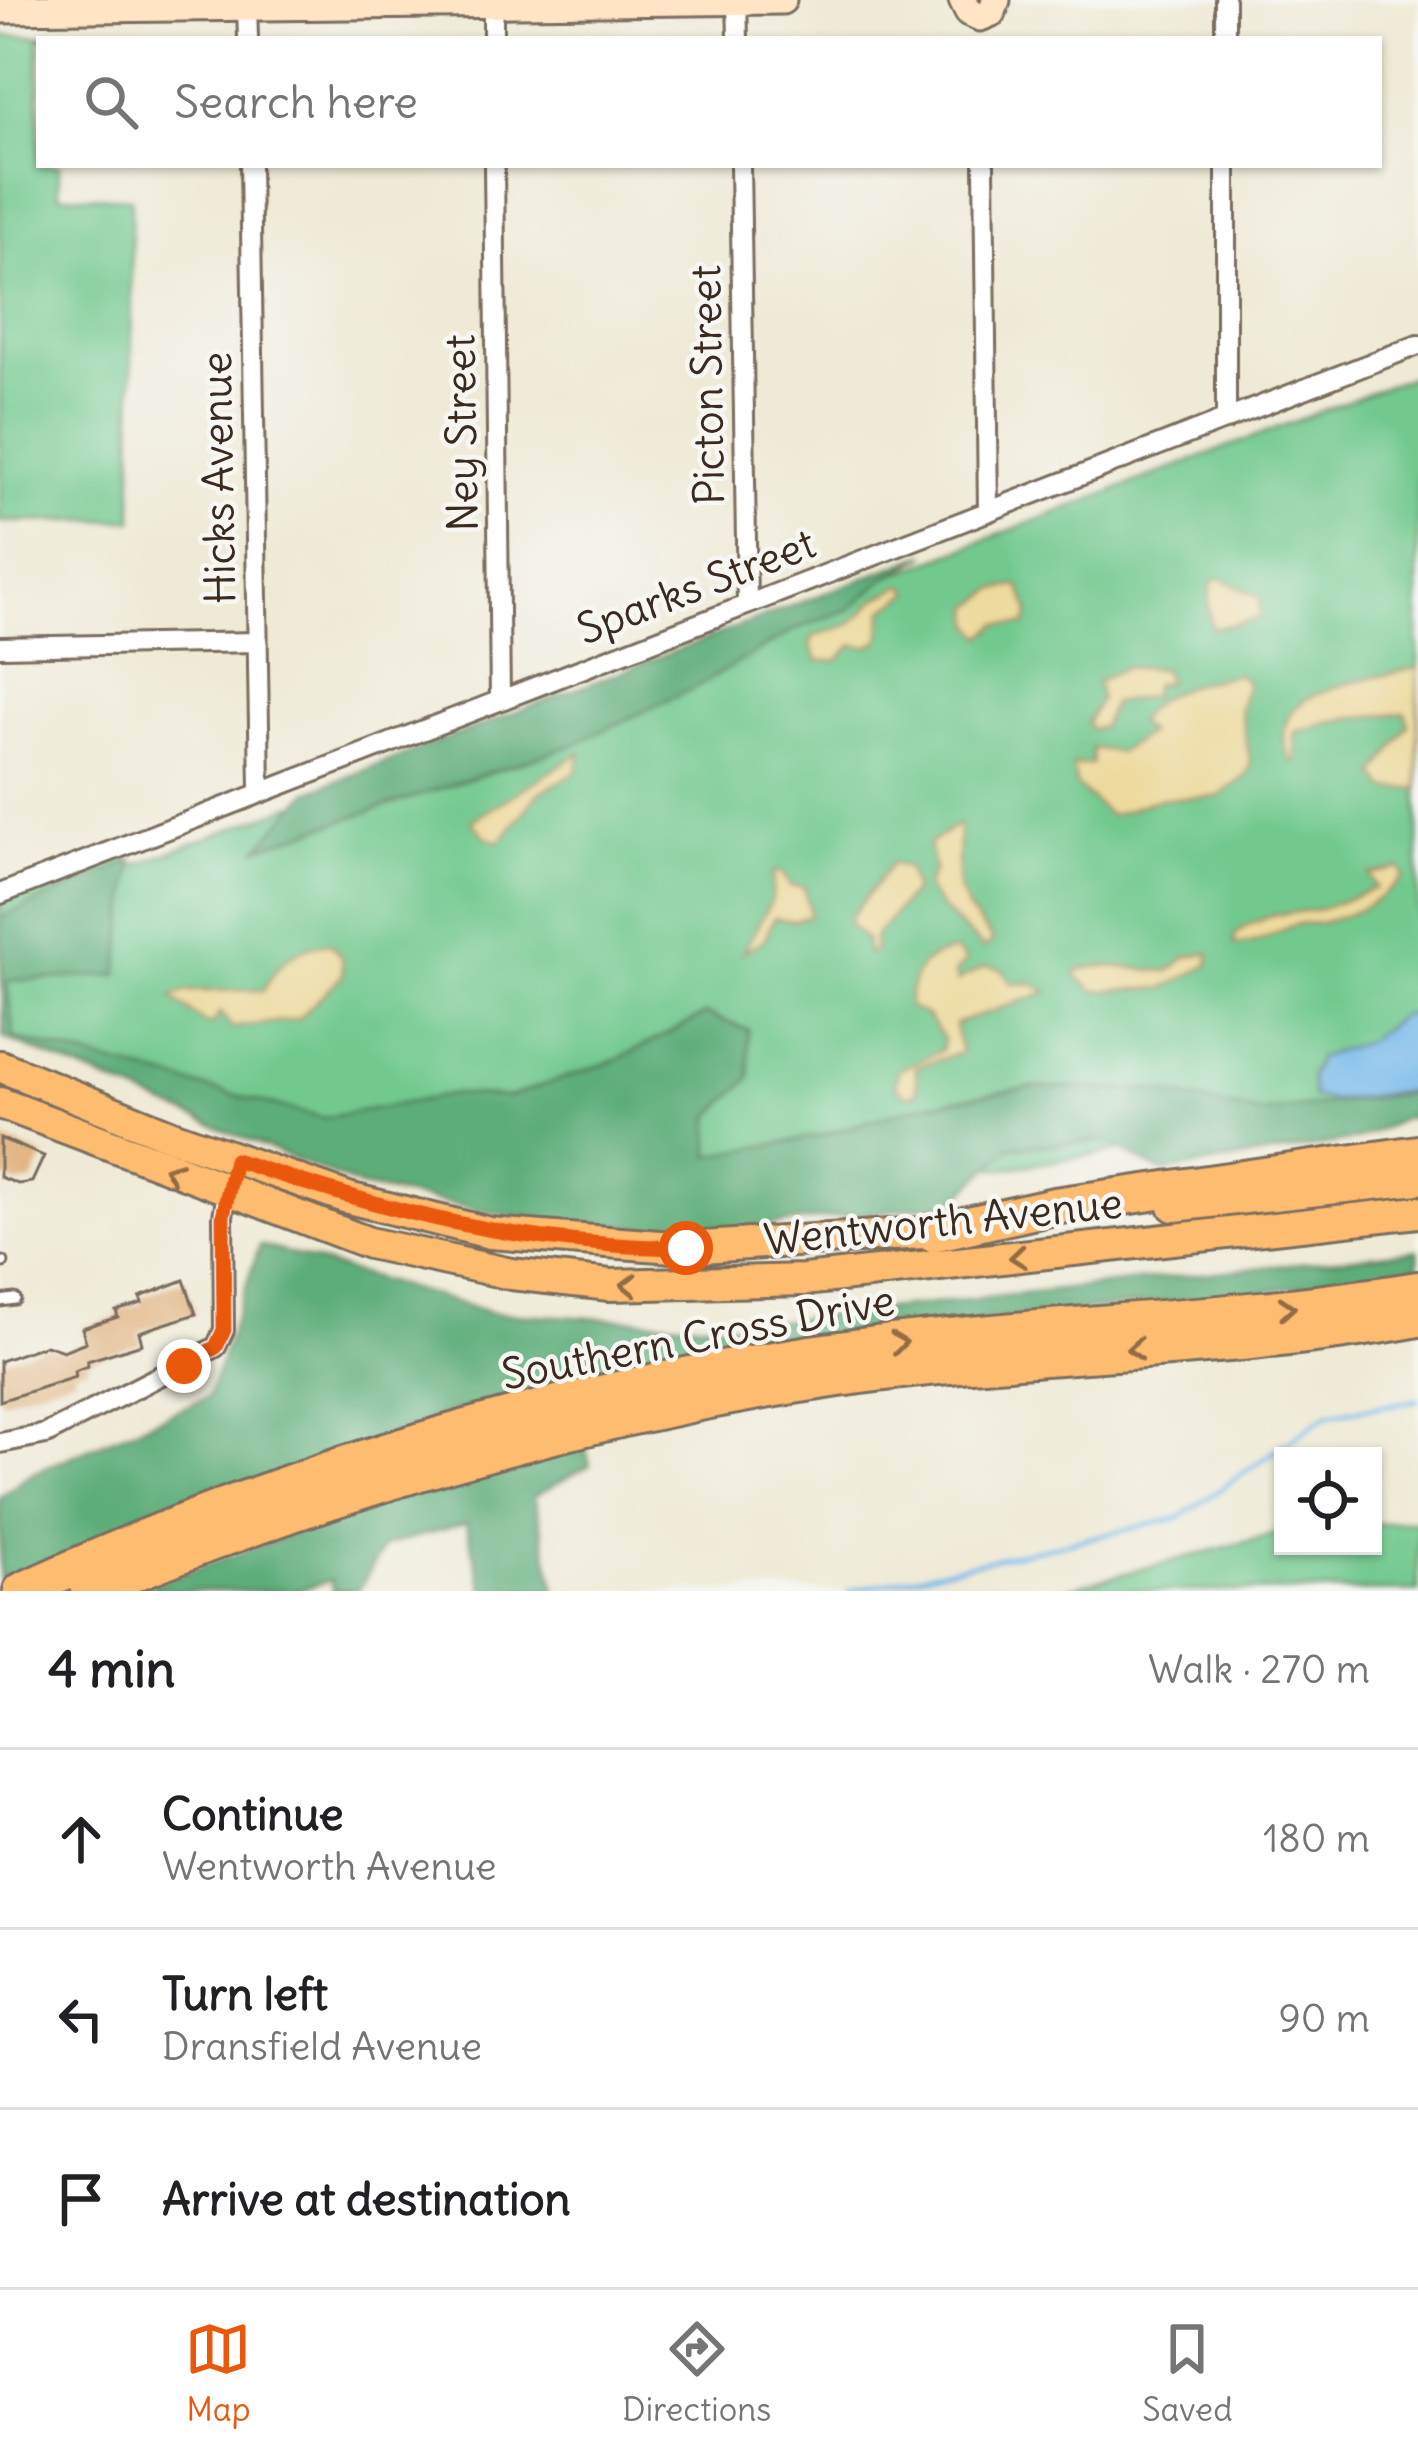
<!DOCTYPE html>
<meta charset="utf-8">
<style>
body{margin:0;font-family:Delius,sans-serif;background:#f2f2f2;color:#202124}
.controls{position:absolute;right:36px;bottom:36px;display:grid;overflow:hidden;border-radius:0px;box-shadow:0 3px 9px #0004}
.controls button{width:108px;height:108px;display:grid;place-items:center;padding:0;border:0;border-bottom:3px solid #e0e0e0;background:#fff;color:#202124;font:60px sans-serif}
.stop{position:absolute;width:36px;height:36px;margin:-27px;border:9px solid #ea580c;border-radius:50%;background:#fff}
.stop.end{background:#ea580c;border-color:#fff;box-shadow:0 3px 12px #0008}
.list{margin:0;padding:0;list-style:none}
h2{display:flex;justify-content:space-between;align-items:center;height:156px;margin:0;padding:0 48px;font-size:51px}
h2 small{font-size:39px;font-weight:400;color:#757577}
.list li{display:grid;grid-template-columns:78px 1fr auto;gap:36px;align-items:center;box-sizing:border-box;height:180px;padding:0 48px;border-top:3px solid #e0e0e0}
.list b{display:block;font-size:45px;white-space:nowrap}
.list p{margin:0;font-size:39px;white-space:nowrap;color:#757577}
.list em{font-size:39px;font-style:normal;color:#757577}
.icon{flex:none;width:66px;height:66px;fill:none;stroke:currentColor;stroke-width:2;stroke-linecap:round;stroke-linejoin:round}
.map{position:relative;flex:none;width:1418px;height:1591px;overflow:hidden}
.search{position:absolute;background:#fff;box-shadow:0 3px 9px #0004;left:36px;right:36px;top:36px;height:132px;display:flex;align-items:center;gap:30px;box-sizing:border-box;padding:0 42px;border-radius:0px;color:#757577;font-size:45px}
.sheet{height:696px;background:#fff}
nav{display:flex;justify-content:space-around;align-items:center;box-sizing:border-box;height:168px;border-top:3px solid #e0e0e0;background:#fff;font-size:33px;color:#757577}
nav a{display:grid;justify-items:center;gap:6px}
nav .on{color:#ea580c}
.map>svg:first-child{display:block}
</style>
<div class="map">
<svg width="1418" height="1591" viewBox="0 0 1418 1591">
<rect width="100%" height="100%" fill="#f6f6f2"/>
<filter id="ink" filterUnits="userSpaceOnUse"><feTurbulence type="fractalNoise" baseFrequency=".00833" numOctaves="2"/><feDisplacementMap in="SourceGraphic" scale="24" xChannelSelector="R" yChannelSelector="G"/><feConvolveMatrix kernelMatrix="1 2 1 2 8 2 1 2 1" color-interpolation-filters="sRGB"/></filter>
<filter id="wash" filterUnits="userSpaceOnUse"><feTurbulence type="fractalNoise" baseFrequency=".004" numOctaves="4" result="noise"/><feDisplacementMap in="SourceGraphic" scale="48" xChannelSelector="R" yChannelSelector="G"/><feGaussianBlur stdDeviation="2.7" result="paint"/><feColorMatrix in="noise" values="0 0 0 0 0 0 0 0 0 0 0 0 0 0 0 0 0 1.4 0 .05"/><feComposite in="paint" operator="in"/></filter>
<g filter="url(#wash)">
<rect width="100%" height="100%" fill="#efead5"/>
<!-- green -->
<path fill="#72c98e" stroke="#567a56" stroke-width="3" d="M 0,36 L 62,36 L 39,39 L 39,165 L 59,165 L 59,195 L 131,198 L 133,520 L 0,522 Z
M 1418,374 L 1418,1117 L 1178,1142 L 1004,1169 L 897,1158 L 385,1167 L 4,1038 L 0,900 L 127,852 L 129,868 Z
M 1418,1521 L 1418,1591 L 1058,1591 L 1283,1532 L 1283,1546 L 1373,1546 L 1373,1524 Z"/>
<!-- forest -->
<path fill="#5dad79" stroke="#4c6c4c" stroke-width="3" d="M 927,554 L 884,579 L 850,609 L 794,630 L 698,686 L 570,746 L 258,848 L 308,792 Z
M 133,860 L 118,975 L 7,981 L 14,1038 L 323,1118 L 455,1094 L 509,1097 L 616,1060 L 706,1014 L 748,1030 L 750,1078 L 711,1116 L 710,1156 L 823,1135 L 921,1105 L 1031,1087 L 1152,1090 L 1260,1113 L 1418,1092 L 1418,1112 L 1356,1140 L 1162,1172 L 1104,1141 L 1011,1147 L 952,1203 L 705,1233 L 520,1218 L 361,1187 L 4,1038 L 0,918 Z
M 260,1245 L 492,1313 L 744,1325 L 1418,1250 L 1418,1267 L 1268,1291 L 774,1343 L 449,1413 L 0,1581 L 0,1497 L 31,1474 L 208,1397 Z
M 585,1446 L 590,1465 L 534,1496 L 556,1591 L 484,1591 L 466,1523 L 384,1546 L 358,1591 L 333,1591 L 331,1580 L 297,1591 L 134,1591 L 401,1495 Z"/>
<!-- sand -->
<path fill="#eeda9e" stroke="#94825e" stroke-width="3" d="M 1221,578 L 1261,598 L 1259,619 L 1212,629 L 1208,605 L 1212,581 Z
M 904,585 L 911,592 L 884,610 L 880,640 L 869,647 L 853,645 L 837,661 L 818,661 L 810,643 L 814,636 L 851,624 L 878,597 Z
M 1020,586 L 1030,612 L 1026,625 L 999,624 L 983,637 L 973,625 L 972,607 L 995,589 Z
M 1125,667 L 1162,669 L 1168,682 L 1154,684 L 1152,696 L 1113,703 L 1102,727 L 1090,729 L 1087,722 L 1100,699 L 1097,682 Z
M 1418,667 L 1418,789 L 1386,789 L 1376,774 L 1409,725 L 1405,713 L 1349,718 L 1295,732 L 1296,762 L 1290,759 C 1256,683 1376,682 1418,667 Z
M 1239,674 L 1247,683 L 1240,709 L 1251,764 L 1246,776 L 1218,797 L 1158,799 L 1110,816 L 1076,785 L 1072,765 L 1092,764 L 1092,748 L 1119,752 L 1148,733 L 1137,722 C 1156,689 1205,680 1239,674 Z
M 581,752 L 576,773 L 539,793 L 500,842 L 486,837 L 471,821 Z
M 959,824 L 958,886 L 968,910 L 993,940 L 985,949 C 968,934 933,905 926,886 L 934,870 L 929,844 Z
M 892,863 L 907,868 L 914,890 L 874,938 L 875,950 L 867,955 L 866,940 L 849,924 L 850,917 Z
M 1399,868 L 1404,876 C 1385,897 1357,914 1324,922 C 1316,925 1302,923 1297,924 C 1276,931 1259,946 1234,944 L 1235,935 L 1246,926 L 1273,915 L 1321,909 L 1376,888 L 1369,874 Z
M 773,872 L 782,872 L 790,886 L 804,887 L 810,915 L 794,921 L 774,918 L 764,940 L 743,952 L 772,899 Z
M 330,943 L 342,958 L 343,975 L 298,1019 L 232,1028 L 220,1012 L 214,1023 L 206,1024 L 171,997 L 187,991 L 264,990 C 276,963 299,945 330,943 Z
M 956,951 L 966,961 L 955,973 L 957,981 L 986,966 L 1002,969 L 1012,984 L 1032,983 L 1048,992 L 955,1024 L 961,1053 L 916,1067 L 917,1093 L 907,1096 L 895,1085 L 898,1070 L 941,1051 L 943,1039 L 926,1015 L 908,1007 C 912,974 920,955 956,951 Z
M 1210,953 L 1209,965 L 1164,988 L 1095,991 L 1076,976 L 1078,970 C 1111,961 1136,971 1170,971 L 1186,957 Z"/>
<!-- water -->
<path fill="#75b9eb" stroke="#587284" stroke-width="3" d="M 1418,1014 L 1418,1090 L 1331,1101 L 1313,1097 L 1310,1076 L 1319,1057 L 1366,1042 L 1401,1015 Z"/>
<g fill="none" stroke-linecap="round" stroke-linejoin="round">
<!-- stream -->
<path stroke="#75b9eb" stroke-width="4.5" d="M 849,1591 L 1179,1518 L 1327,1415 L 1418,1400"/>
</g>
<g id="blocks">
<!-- building -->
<path fill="#e1b380" d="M 0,1138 L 44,1156 L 32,1182 L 18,1184 L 0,1177 Z
M 184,1280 L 196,1314 L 139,1332 L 142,1344 L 87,1361 L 88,1366 L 74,1371 L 75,1377 L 0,1401 L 0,1361 L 46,1345 L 63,1351 L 86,1342 L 82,1328 L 118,1317 L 116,1311 L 142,1303 L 140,1297 Z"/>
</g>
</g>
<g filter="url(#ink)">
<use href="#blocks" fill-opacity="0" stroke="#7a6d5e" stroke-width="3"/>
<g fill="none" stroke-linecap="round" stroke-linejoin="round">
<!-- service casing -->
<g stroke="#7a6d5e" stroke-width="15">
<path id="service" d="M 0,1262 L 3,1262
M 0,1301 L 15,1299"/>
</g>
<!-- minor casing -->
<g stroke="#7a6d5e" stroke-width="24">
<path id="minor" d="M 737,0 L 738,39
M 1225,0 L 1225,39
M 493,4 L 493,39
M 247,6 L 248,39
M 250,165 L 260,790
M 494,165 L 500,700
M 740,165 L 747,604
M 984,165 L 988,512
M 1226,165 L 1226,420
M 0,647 L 257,642
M 0,894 L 1418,345
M 0,1443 L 46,1434 L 216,1347 L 224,1330 L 223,1216 L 229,1182"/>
</g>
<!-- secondary casing -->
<g stroke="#7a6d5e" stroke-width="33">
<path id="secondary" d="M 963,0 L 969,12 L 980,17 L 992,12 L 996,0
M 0,9 L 782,0"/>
</g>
<!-- primary casing -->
<g stroke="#7a6d5e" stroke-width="36">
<path id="primary" d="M 0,1066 L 172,1136 L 348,1198 L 490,1233 L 686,1248 L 954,1231
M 0,1103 L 369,1243 L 511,1274 L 610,1285 L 804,1280 L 1418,1212
M 1174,1206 L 1418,1179"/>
</g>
<!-- motorway casing -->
<g stroke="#7a6d5e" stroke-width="42">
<path id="motorway" d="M 932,1233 L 1054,1206 L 1418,1154
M 22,1591 C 290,1468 582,1382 875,1345 C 1056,1323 1238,1319 1418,1290
M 89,1591 C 330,1490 580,1416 839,1378 C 1031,1350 1227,1354 1418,1318"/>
</g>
<!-- service -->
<use href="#service" stroke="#fff" stroke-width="9"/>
<!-- minor -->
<use href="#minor" stroke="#fff" stroke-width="18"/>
<!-- secondary -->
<use href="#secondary" stroke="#ffe4c6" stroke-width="27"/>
<!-- primary -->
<use href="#primary" stroke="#febc70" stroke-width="30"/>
<!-- motorway -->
<use href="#motorway" stroke="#febc70" stroke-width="36"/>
</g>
<!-- one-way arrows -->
<defs><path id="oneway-chevron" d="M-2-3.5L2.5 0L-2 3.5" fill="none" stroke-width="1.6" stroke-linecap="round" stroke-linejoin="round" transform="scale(3)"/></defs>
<g stroke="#936c43">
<use href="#oneway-chevron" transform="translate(172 1171) rotate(-158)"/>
<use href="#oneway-chevron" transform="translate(1018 1257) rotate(174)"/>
<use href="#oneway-chevron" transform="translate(629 1285) rotate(-179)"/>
<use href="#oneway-chevron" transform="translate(1287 1308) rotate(-4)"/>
<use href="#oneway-chevron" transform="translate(899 1343) rotate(-7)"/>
<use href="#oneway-chevron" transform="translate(1135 1349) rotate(176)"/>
</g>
</g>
<g fill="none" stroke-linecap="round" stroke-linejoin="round" filter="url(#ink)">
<!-- route -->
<path stroke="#ea580c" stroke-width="15" d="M 184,1366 L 216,1347 L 224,1330 L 223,1216 L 235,1160 C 392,1213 519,1246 686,1248"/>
</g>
<g text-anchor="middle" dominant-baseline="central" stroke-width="9" stroke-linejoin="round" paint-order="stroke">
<!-- street labels -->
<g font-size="42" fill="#3b2a1e" stroke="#f6f6f2">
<text transform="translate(707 385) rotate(-91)">Picton Street</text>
<text transform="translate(461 433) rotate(-91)">Ney Street</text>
<text transform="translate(218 478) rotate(-91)">Hicks Avenue</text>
<text transform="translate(696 586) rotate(-21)">Sparks Street</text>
<text transform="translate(943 1221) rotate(-6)">Wentworth Avenue</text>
<text transform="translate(698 1337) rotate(-11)">Southern Cross Drive</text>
</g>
</g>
</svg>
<div class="controls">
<button><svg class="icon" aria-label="locate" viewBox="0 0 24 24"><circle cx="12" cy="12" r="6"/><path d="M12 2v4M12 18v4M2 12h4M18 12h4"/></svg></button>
</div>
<div class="stop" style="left:686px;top:1248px"></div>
<div class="stop end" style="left:184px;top:1366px"></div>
<div class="search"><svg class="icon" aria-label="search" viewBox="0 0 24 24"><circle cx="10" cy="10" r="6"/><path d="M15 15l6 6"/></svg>Search here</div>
</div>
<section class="sheet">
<h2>4 min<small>Walk · 270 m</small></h2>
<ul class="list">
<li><svg class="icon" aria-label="ahead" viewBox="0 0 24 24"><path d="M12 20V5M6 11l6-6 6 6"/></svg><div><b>Continue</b><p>Wentworth Avenue</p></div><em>180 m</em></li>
<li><svg class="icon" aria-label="left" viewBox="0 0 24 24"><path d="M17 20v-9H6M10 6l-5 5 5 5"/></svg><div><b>Turn left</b><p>Dransfield Avenue</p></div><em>90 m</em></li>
<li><svg class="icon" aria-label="arrive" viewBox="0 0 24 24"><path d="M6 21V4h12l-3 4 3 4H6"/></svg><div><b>Arrive at destination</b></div></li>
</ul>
</section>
<nav>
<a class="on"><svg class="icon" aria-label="map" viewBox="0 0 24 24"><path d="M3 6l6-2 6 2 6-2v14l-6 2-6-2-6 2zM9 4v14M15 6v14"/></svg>Map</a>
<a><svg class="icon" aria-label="directions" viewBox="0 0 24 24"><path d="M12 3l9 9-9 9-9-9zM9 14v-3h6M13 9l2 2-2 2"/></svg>Directions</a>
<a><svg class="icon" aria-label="saved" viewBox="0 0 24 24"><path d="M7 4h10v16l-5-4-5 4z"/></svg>Saved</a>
</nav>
